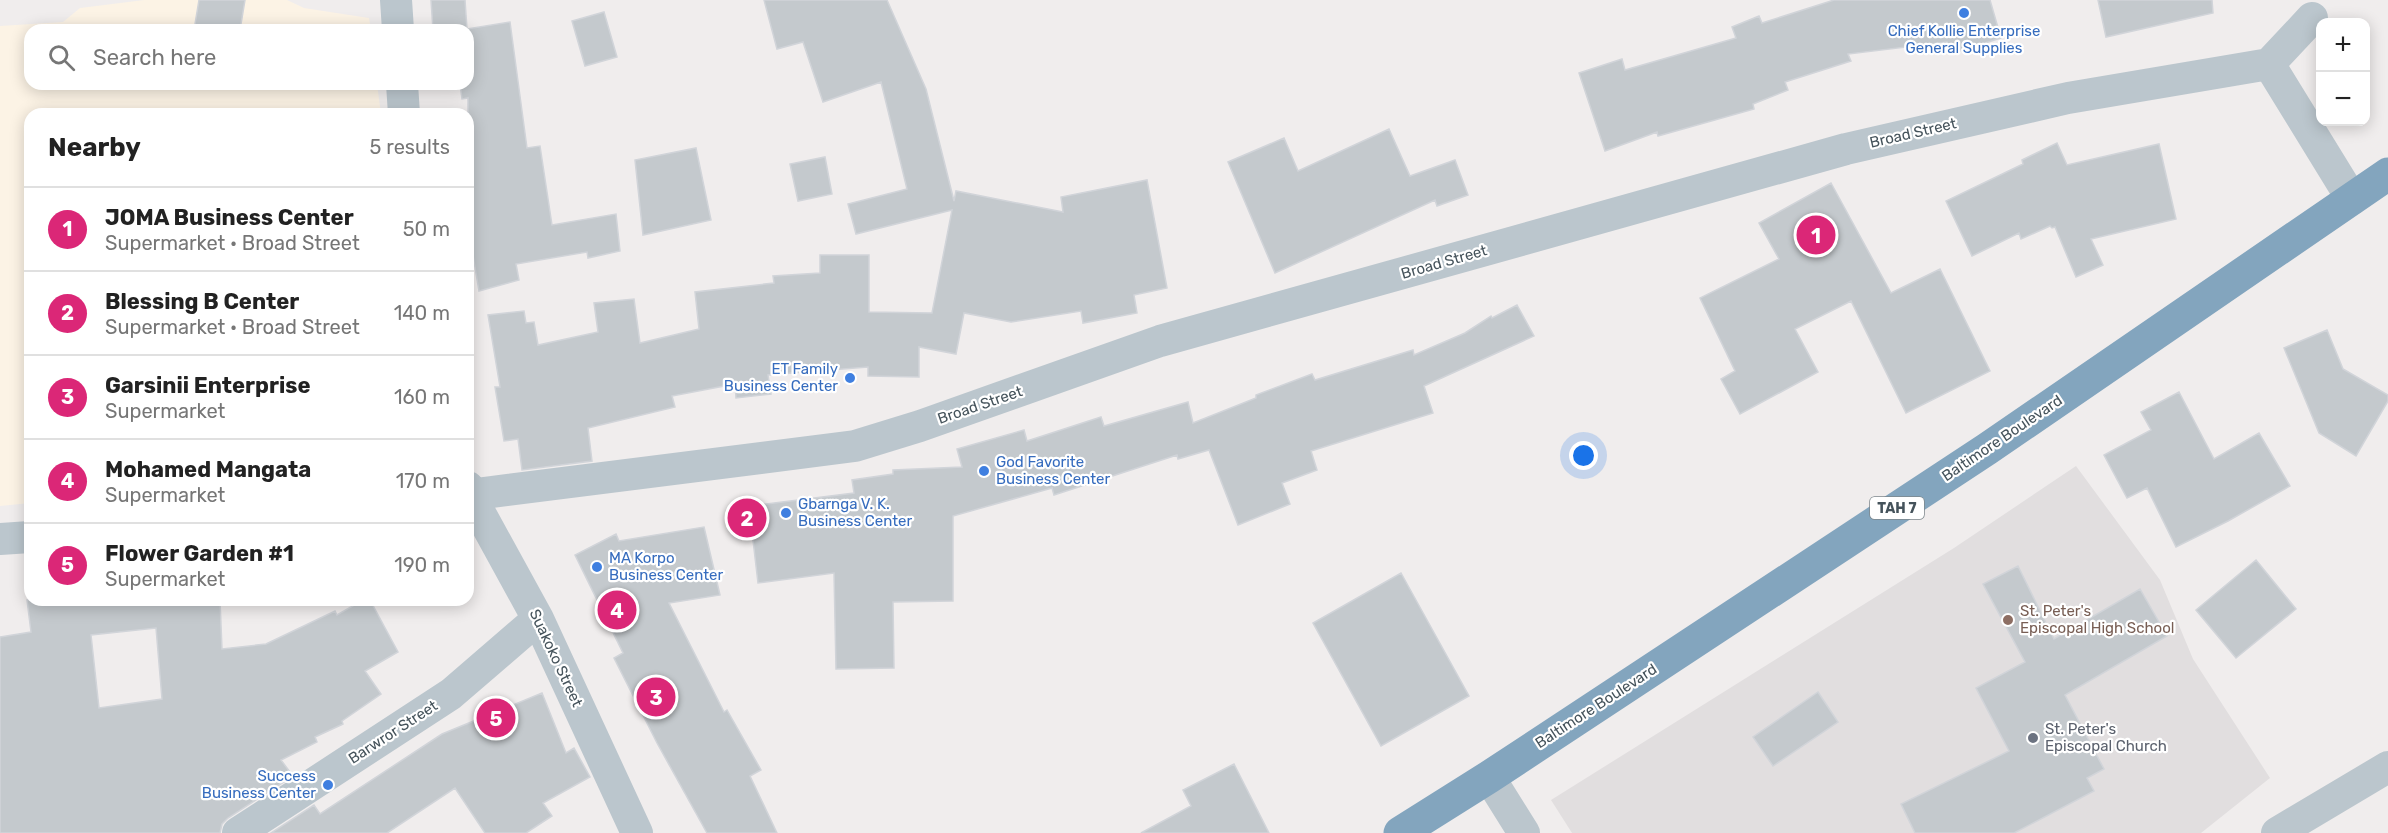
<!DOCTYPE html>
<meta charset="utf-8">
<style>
body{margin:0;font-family:Rubik,sans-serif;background:#f2f2f2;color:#222}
.controls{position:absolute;right:18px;top:18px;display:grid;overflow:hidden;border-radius:12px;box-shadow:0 3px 15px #0003}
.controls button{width:54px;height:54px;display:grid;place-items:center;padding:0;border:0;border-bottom:2px solid #e0e0e0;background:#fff;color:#222;font:30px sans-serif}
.you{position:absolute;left:1584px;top:456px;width:21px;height:21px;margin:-15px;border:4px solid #fff;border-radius:50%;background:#1a73e8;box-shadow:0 0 0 9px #1a73e833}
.badge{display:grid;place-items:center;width:39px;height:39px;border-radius:50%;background:#db2777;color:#fff;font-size:20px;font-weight:700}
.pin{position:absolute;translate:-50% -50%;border:3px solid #fff;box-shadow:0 2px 6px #0006}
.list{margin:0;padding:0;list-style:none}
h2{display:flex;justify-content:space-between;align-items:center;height:78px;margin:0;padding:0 24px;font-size:26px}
h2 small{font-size:20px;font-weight:400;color:#767676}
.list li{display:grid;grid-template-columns:39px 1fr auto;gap:18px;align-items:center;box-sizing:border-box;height:84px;padding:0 24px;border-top:2px solid #e0e0e0}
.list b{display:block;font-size:22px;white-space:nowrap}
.list p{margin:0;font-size:20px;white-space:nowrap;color:#767676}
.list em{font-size:20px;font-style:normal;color:#767676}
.icon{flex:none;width:33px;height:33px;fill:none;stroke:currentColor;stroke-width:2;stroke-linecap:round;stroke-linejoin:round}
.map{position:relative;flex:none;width:2388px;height:833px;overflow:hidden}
.search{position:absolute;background:#fff;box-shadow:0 3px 15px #0003;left:24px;top:24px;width:450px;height:66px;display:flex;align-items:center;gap:15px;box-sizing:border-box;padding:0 21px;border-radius:18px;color:#767676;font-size:22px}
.panel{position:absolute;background:#fff;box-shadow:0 3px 15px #0003;left:24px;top:108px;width:450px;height:498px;border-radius:18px}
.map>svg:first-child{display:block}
</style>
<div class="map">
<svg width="2388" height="833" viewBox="0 0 2388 833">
<rect width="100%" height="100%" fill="#f0eded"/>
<!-- commercial -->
<path fill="#fcf3e5" d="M 144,0 L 287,0 L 304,8 L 369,18 L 371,30 L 30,30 L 30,84 L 377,84 L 381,114 L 30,114 L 30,503 L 0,506 L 0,26 L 63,22 L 80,8 Z"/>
<!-- education -->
<path fill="#e1dedf" d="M 2076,466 L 2160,580 L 2193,659 L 2270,778 L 2201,833 L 1572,833 L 1551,800 L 1954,548 Z"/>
<!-- building -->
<path fill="#c4c9cd" stroke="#d1d4d9" stroke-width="1.5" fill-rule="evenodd" d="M 199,0 L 245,0 L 240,30 L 194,30 Z
M 431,0 L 465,0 L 467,29 L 510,22 L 527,148 L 540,146 L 552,225 L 616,214 L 620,251 L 588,258 L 587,252 L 516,264 L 519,280 L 479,291 L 468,226 L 468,98 L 462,99 L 460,84 L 468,84 L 468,30 L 433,30 Z
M 764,0 L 887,0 L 926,89 L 954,201 L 956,191 L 1063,212 L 1061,197 L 1147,180 L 1167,288 L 1134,295 L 1137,313 L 1083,323 L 1081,311 L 1011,322 L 964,313 L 956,354 L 919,347 L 919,377 L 868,376 L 868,367 L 768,375 L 771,394 L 736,398 L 735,384 L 672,396 L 675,407 L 588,428 L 592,461 L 522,470 L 518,439 L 504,441 L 495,387 L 500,387 L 488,315 L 524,311 L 526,323 L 534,322 L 538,345 L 598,332 L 594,303 L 634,299 L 640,343 L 699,329 L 695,292 L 774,283 L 773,276 L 820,273 L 820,255 L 869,255 L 869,312 L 932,313 L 952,210 L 856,234 L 848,204 L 907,189 L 881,82 L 823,102 L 803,42 L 777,49 Z
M 1834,0 L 1990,0 L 2001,38 L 1950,54 L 1947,42 L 1848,54 L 1851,61 L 1785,82 L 1788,90 L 1753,104 L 1754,109 L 1658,136 L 1657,132 L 1605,151 L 1579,73 L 1622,59 L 1625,70 L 1736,38 L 1732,27 L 1759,16 L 1762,23 Z
M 2098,0 L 2212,0 L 2213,13 L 2106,37 Z
M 604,12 L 617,57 L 585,66 L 572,21 Z
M 137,25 L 137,30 L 80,30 L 108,28 Z
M 77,84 L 133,84 L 77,89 Z
M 1389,129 L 1410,176 L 1455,160 L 1468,195 L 1437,206 L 1435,200 L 1275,273 L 1228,162 L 1284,138 L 1298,171 Z
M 2057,143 L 2067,165 L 2159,144 L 2176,219 L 2091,239 L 2103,265 L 2076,277 L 2055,227 L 2052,228 L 2050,226 L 2021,239 L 2019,233 L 1972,256 L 1946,201 L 2023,164 L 2022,160 Z
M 696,148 L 711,220 L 643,235 L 635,160 Z
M 825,157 L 832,194 L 798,201 L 790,164 Z
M 1831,183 L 1891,293 L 1940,269 L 1990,371 L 1906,413 L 1851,301 L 1795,329 L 1818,372 L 1740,414 L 1721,379 L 1735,371 L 1700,298 L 1779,259 L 1759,223 Z
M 1517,305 L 1534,336 L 1424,386 L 1433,413 L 1311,451 L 1317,470 L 1282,483 L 1290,504 L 1238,525 L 1209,450 L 1178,459 L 1177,455 L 1054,495 L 1052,488 L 953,516 L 953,601 L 893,602 L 894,668 L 836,669 L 834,573 L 758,583 L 749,506 L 854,493 L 852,480 L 893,474 L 893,470 L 962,467 L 957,449 L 1024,430 L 1027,441 L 1101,417 L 1104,426 L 1188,402 L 1193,423 L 1256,398 L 1256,395 L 1312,374 L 1315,380 L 1413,350 L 1414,355 L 1465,333 L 1491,316 L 1492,318 Z
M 2327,330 L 2343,369 L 2388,395 L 2388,401 L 2356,456 L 2319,433 L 2284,348 Z
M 2179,392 L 2214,459 L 2259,433 L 2290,486 L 2228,521 L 2176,547 L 2147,488 L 2127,498 L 2104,455 L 2151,430 L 2141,412 Z
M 704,527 L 720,595 L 669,603 L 724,712 L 727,710 L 761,770 L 750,776 L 777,833 L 707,833 L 657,743 L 614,658 L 623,653 L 575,555 L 616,534 L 619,541 Z
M 2256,560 L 2296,609 L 2236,658 L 2196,610 Z
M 2018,566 L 2054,639 L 2140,589 L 2167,636 L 2065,695 L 2104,769 L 2087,778 L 2094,791 L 2014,833 L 1915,833 L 1901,804 L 2009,751 L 1976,688 L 2025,662 L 1983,584 Z
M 1401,573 L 1469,696 L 1381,746 L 1313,623 Z
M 27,600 L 220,600 L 222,649 L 266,644 L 335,611 L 337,615 L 363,600 L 370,600 L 398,652 L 365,671 L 381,694 L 342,721 L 343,724 L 315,737 L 317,742 L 281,760 L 293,776 L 228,818 L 222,824 L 220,833 L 0,833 L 0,637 L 31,632 ZM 156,628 L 162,699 L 99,708 L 91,635 Z
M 1818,692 L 1838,722 L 1773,766 L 1753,737 Z
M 542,693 L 566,753 L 574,748 L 590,777 L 543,803 L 552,816 L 526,833 L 485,833 L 455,788 L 387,833 L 271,833 L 314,805 L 320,814 L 442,734 Z
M 1234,764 L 1269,833 L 1141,833 L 1191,806 L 1183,790 Z"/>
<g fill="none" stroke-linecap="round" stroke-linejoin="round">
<!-- street -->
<path stroke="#bbc6cd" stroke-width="32" d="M 396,0 L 398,30
M 2269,64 L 2312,18
M 402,84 L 404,114
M 468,487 L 470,495 L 538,619 L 637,833
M 468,495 L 855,446 L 920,426 L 1160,341 L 1846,149 L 2068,98 L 2269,64 L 2352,199
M 0,539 L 30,537
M 1489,777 L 1524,833
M 238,833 L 451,694 L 538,619
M 2277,833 L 2388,767"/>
<!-- highway -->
<path stroke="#83a5be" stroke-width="33" d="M 1400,833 L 1489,777 L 1987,449 L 2388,174"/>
</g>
<!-- markers -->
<g fill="#3f7fe0" stroke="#fff" stroke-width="2">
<circle cx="1964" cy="13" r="6"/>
<circle cx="850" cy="378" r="6"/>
<circle cx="984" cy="471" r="6"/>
<circle cx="786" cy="513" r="6"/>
<circle cx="597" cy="567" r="6"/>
<circle cx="328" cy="785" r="6"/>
</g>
<circle fill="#8d6e63" stroke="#fff" stroke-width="2" cx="2008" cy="620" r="6"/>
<circle fill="#6b7280" stroke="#fff" stroke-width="2" cx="2033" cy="738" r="6"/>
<g text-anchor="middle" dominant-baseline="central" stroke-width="4.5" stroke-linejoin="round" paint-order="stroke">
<!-- shield labels -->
<rect fill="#fff" stroke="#7d878c" stroke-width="1.5" x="1870" y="497" width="54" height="22" rx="4.5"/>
<g font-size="14" font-weight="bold" fill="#45535b">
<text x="1897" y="508">TAH 7</text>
</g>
<!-- shop labels -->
<g font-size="15" fill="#366cbe" stroke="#fff" text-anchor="start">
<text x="1964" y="31" text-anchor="middle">Chief Kollie Enterprise<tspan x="1964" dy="17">General Supplies</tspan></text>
<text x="838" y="369" text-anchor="end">ET Family<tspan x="838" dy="17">Business Center</tspan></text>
<text x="996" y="462">God Favorite<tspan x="996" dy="17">Business Center</tspan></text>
<text x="798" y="504">Gbarnga V. K.<tspan x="798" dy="17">Business Center</tspan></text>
<text x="609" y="558">MA Korpo<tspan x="609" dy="17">Business Center</tspan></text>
<text x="316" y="776" text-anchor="end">Success<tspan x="316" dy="17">Business Center</tspan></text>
</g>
<!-- street labels -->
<g font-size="15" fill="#45535b" stroke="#fff">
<text transform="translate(1913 133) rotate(-13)">Broad Street</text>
<text transform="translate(1444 262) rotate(-16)">Broad Street</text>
<text transform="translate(980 405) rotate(-19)">Broad Street</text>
<text transform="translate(2002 438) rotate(-34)">Baltimore Boulevard</text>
<text transform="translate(556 658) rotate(65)">Suakoko Street</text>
<text transform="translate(1596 706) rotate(-33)">Baltimore Boulevard</text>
<text transform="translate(393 732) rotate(-33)">Barwror Street</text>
</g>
<!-- education labels -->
<g font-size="15" fill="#785e54" stroke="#fff" text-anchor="start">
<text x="2020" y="611">St. Peter's<tspan x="2020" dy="17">Episcopal High School</tspan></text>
</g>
<!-- worship labels -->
<g font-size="15" fill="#5b616d" stroke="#fff" text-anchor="start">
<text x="2045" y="729">St. Peter's<tspan x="2045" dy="17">Episcopal Church</tspan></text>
</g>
</g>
</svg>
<div class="controls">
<button>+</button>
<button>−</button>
</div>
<div class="you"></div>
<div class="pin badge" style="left:1816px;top:235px">1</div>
<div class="pin badge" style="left:747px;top:518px">2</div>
<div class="pin badge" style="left:656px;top:697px">3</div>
<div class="pin badge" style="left:617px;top:610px">4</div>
<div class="pin badge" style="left:496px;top:718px">5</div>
<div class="search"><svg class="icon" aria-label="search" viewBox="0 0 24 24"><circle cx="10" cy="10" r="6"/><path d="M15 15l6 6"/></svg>Search here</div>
<section class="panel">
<h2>Nearby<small>5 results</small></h2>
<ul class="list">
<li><span class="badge">1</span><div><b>JOMA Business Center</b><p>Supermarket · Broad Street</p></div><em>50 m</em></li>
<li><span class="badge">2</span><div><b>Blessing B Center</b><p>Supermarket · Broad Street</p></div><em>140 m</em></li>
<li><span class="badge">3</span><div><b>Garsinii Enterprise</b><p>Supermarket</p></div><em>160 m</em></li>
<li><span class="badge">4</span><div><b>Mohamed Mangata</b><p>Supermarket</p></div><em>170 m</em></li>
<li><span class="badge">5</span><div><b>Flower Garden #1</b><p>Supermarket</p></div><em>190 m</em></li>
</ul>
</section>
</div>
